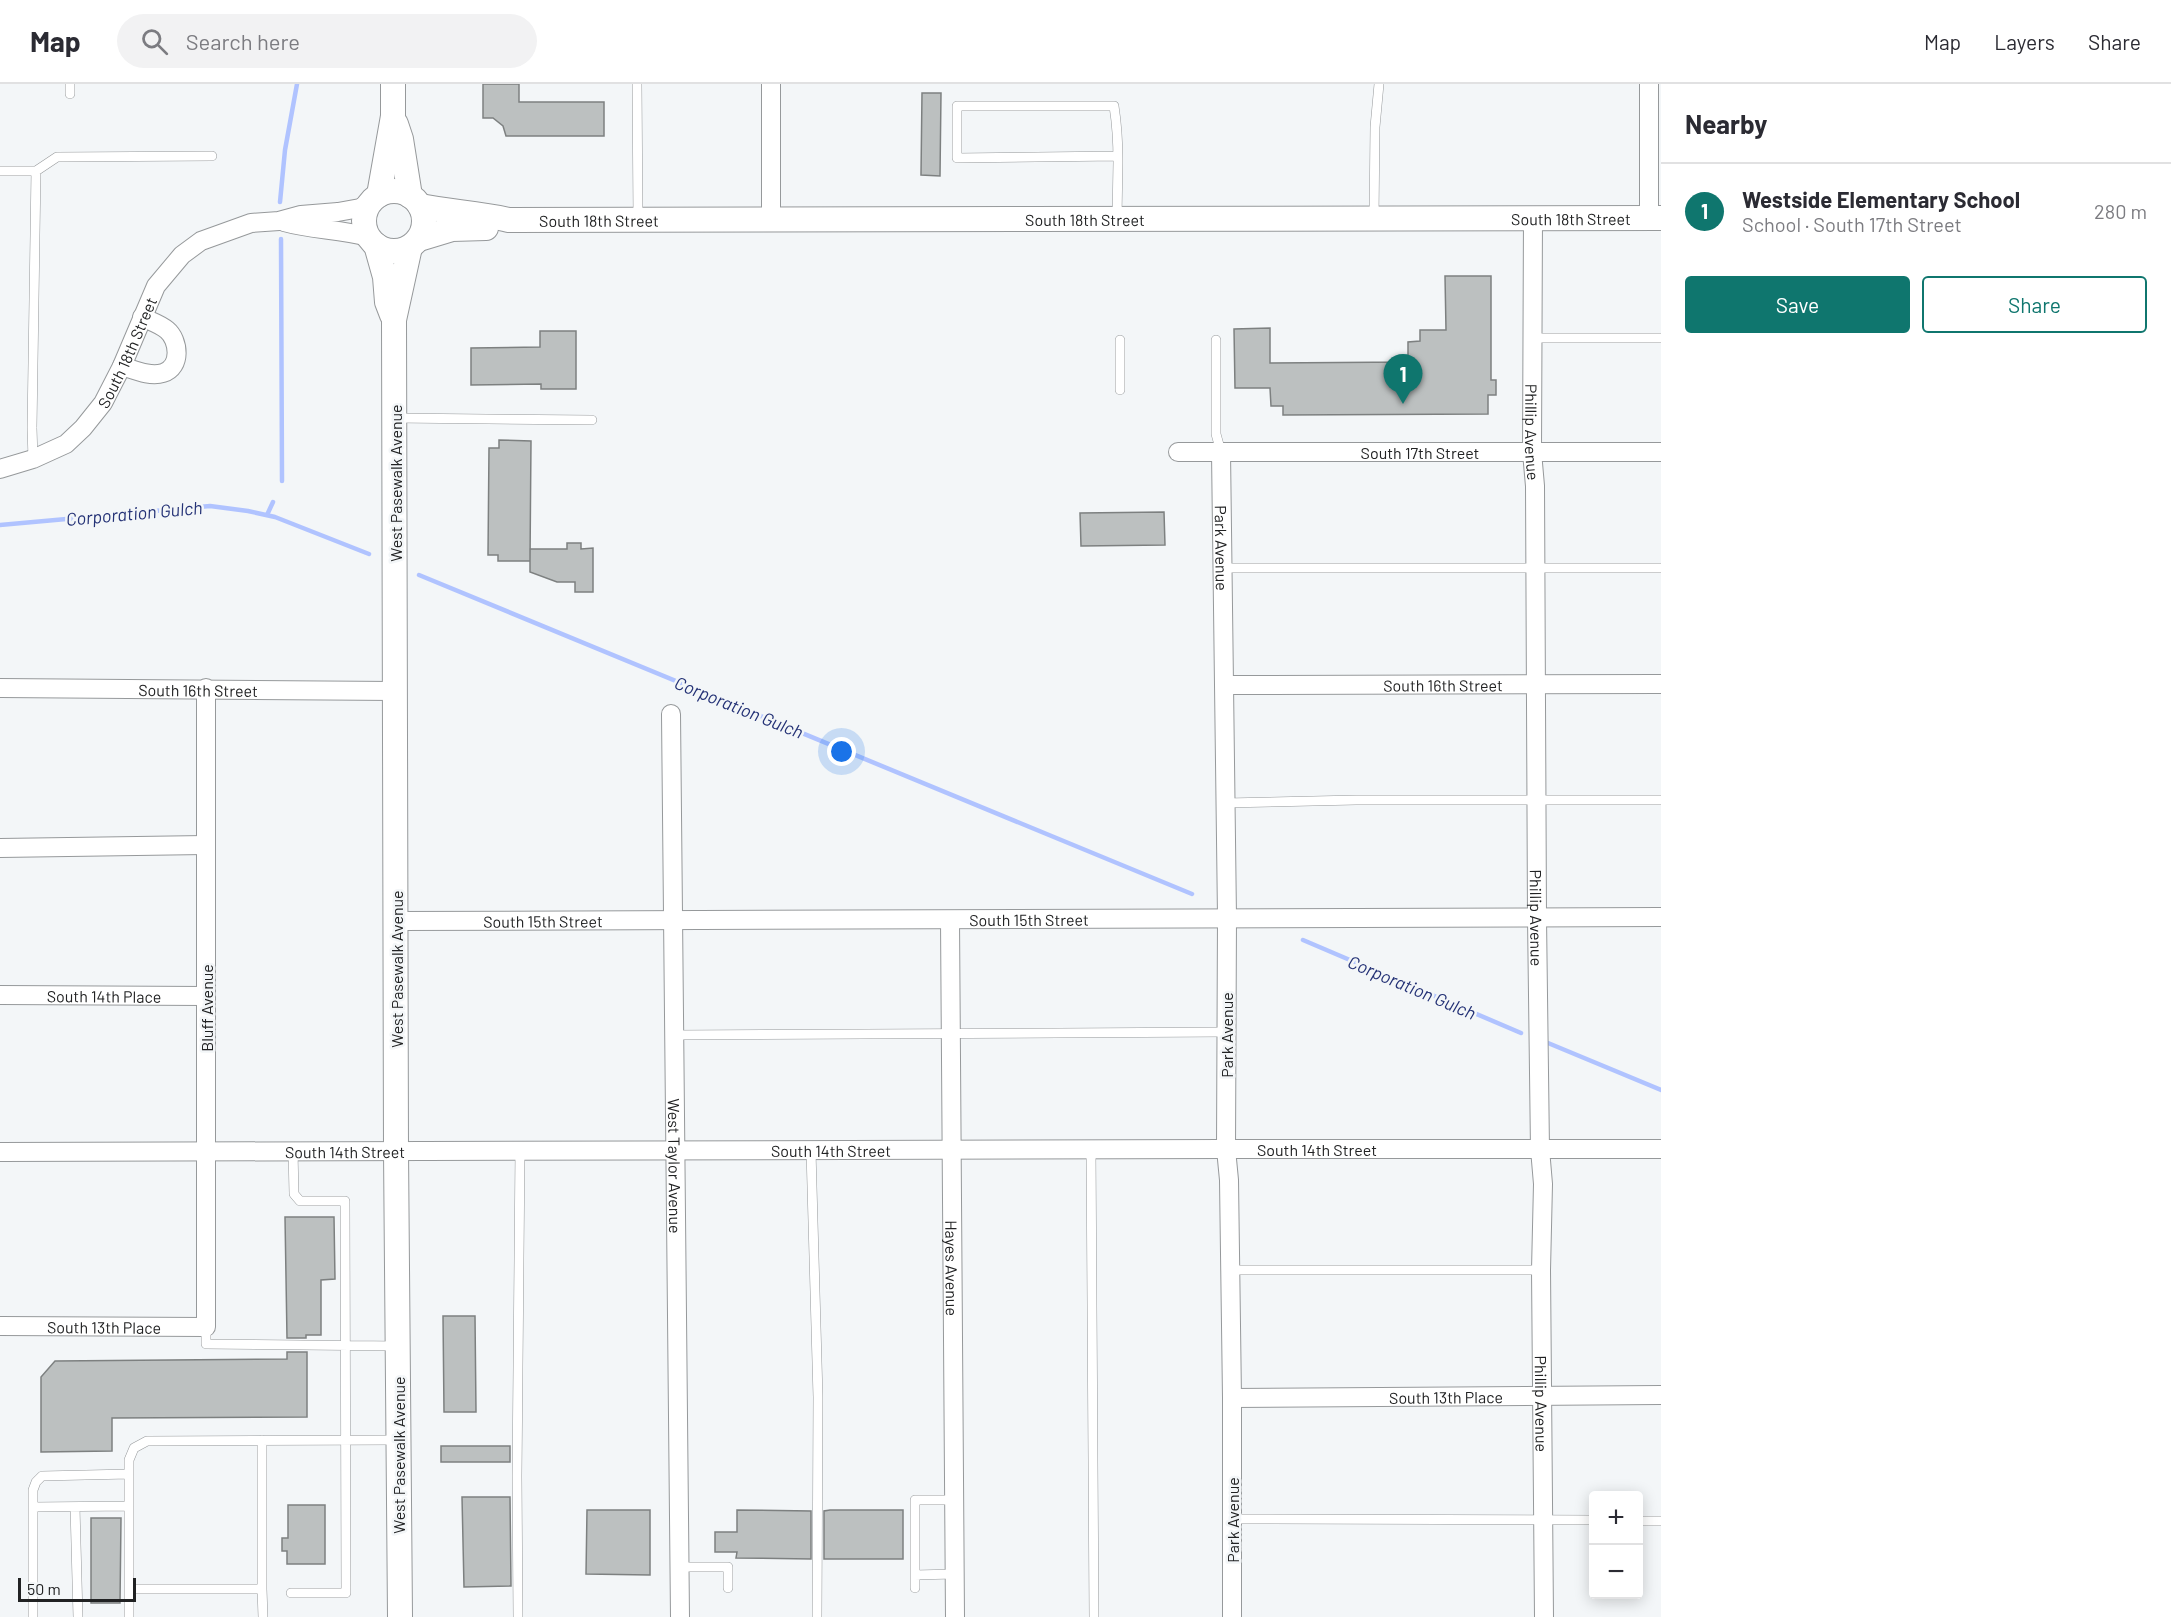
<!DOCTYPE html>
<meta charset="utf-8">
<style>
body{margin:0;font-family:Barlow,sans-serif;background:#f2f2f3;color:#2b2b33}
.controls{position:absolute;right:18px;bottom:18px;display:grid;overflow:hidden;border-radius:6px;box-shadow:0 3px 15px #0003}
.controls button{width:54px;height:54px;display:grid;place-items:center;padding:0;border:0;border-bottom:2px solid #e1e1e2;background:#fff;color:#2b2b33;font:30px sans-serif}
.scale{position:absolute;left:18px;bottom:15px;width:118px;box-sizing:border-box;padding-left:6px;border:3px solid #212223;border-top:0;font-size:16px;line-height:21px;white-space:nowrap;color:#212223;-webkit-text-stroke:4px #f3f6f8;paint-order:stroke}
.you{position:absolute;left:842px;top:668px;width:21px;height:21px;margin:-15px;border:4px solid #fff;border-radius:50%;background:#1a73e8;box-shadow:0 0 0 9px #1a73e833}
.badge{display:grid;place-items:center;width:39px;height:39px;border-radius:50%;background:#0f766e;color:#fff;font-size:20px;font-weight:700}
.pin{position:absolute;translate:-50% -50px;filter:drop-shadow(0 2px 3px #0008)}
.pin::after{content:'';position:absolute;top:32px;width:21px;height:18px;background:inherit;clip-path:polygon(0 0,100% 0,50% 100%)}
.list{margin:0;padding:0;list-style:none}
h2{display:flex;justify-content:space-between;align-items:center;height:78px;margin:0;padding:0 24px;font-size:26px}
h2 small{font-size:20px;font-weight:400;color:#7c7c81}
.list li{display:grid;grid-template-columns:39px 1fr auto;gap:18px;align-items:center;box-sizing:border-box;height:96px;padding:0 24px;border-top:2px solid #e1e1e2}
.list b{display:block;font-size:22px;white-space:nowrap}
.list p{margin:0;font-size:20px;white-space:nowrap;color:#7c7c81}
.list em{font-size:20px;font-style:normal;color:#7c7c81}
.actions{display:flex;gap:12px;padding:18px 24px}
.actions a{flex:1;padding:14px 0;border:2px solid #0f766e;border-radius:6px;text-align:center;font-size:21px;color:#0f766e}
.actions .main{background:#0f766e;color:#fff}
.icon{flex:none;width:33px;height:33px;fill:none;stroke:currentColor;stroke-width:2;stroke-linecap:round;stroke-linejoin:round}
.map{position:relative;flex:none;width:1661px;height:1533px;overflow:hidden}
header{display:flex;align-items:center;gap:36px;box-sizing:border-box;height:84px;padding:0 30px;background:#fff;border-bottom:2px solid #e1e1e2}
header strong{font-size:28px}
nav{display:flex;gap:33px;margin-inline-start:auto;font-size:21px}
.search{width:420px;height:54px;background:#f2f2f3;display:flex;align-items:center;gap:15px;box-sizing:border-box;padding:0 21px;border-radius:33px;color:#7c7c81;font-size:22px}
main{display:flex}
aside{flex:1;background:#fff}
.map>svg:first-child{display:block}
</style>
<header>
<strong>Map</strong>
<div class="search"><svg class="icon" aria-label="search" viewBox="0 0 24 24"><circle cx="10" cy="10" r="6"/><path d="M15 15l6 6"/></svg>Search here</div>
<nav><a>Map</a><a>Layers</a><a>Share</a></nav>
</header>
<main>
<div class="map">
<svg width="1661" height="1533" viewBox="0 0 1661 1533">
<rect width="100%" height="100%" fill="#f3f6f8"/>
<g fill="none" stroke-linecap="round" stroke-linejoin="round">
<!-- stream -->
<path stroke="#b0c3ff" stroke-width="4.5" d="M 280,118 L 285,66 L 297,0
M 281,155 L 282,397
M 267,431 L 273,418
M 0,441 L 210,422 L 248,427 L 275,433 L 369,470
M 419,491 L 1192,810
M 1303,856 L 1521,949
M 1548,959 L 1661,1006"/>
</g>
<!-- building -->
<path fill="#bcc0c0" stroke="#7d8080" stroke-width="1.5" d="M 483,0 L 519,0 L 519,18 L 604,18 L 604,52 L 506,52 L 503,42 L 493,34 L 483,34 Z
M 922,9 L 941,9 L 940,92 L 921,91 Z
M 1445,192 L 1491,192 L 1491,296 L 1496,296 L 1496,311 L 1488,311 L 1488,330 L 1283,331 L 1283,322 L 1271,322 L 1270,304 L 1235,304 L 1234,245 L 1270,244 L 1270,279 L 1408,278 L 1408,258 L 1420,257 L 1420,246 L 1446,246 Z
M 540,247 L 576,247 L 576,305 L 541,305 L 541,300 L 471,301 L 471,264 L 540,263 Z
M 499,356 L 531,357 L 530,477 L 498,477 L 498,471 L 488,471 L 489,364 L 499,364 Z
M 1164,428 L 1165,461 L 1081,462 L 1080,429 Z
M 567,459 L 581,459 L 581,465 L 593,464 L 593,508 L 575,508 L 575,498 L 557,498 L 530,488 L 530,465 L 567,465 Z
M 285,1133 L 334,1133 L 335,1195 L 321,1196 L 321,1251 L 306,1251 L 306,1254 L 287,1254 Z
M 443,1232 L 475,1232 L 476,1328 L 444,1328 Z
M 287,1268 L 307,1268 L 307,1333 L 112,1334 L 112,1367 L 41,1368 L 41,1293 L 55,1277 L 287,1275 Z
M 441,1362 L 510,1362 L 510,1378 L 441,1378 Z
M 462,1413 L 510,1413 L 511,1502 L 464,1503 Z
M 288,1421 L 325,1421 L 325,1480 L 287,1480 L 287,1467 L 282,1467 L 282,1454 L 288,1454 Z
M 587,1426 L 650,1426 L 650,1491 L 586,1490 Z
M 737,1426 L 811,1427 L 811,1475 L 736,1474 L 737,1468 L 715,1468 L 715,1448 L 737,1448 Z
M 830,1426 L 903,1426 L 903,1475 L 824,1475 L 824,1427 Z
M 91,1434 L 121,1434 L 120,1519 L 91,1519 Z"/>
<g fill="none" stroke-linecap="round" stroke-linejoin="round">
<!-- lane casing -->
<g stroke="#96999b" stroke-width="10">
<path id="lane" d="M 70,0 L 70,10
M 637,0 L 638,134
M 0,87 L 36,87 L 57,73 L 212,72
M 1117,133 L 1118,78 C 1118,59 1117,41 1114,22 L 957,22 L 957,74 L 1118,72
M 1374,134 L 1375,43 L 1379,0
M 1532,254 L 1661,254
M 1216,256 L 1216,350 L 1221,368
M 1120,306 L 1120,256
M 395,334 L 592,336
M 33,375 L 32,344 L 36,87
M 1223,484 L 1661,484
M 1226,719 L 1356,716 L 1661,716
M 674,951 L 1226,948
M 1091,1065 L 1094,1533
M 811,1067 L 818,1313 L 817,1533
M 1229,1186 L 1541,1186
M 206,1243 L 206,1260 L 397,1262
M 262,1356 L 262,1505
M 33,1423 L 129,1422
M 75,1423 L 78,1533
M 1231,1435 L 1594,1436
M 1638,1437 L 1661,1437
M 680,1483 L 728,1483 L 728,1504
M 915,1491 L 954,1490
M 915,1504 L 915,1416 L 954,1416
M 129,1505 L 262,1505 L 263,1533
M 291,1509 L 346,1509 L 345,1117 L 300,1117 L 294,1110 L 293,1067
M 33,1533 L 33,1406 L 36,1398 L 42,1392 L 129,1390
M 129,1533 L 129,1376 L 134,1364 L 147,1357 L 397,1356
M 518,1533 L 517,1392 L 520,1067"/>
</g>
<!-- street casing -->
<g stroke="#96999b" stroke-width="20">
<g id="street">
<path d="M 1649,0 L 1649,135"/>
<path id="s1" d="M 1533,134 L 1532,368 L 1535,402 L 1537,834 L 1540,1065 L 1543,1100 L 1541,1186 L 1544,1533"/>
<path d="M 771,136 L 771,0"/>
<path d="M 284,138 C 312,146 341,145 368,153"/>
<path d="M 122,282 C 135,286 150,293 163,289 C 182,283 179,256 167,246 C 160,240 150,237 142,233"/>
<path id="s2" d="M 1178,368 L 1661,368"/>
<path id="s3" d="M 1221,368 L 1227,833 L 1226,1065 L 1229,1096 L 1232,1314 L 1232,1533"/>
<path id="s4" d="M 0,385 L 33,375 L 66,360 L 83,344 L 103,319 L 122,282 L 156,202 L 182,171 L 201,157 L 251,139 L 279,137 L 301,131 L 338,128 L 360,124 L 371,118"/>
<path id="s5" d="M 1225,601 L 1661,600"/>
<path id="s6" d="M 0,604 L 395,607"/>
<path id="s7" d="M 671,630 L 680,1533"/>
<path d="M 0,764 L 205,761"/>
<path id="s8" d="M 950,836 L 955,1533"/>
<path id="s9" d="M 396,837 L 1661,833"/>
<path id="s10" d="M 0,911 L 206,912"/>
<path id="s11" d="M 0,1068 L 1226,1065 L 1661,1065"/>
<path id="s12" d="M 0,1242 L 206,1243 L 206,604"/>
<path id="s13" d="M 1232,1314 L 1661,1311"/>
</g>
</g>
<!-- secondary casing -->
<g stroke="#96999b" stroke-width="26">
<g id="secondary">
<path d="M 396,40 L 401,55 L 410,112"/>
<circle cx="394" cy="137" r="30"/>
<path d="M 379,111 L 393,32 L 393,0"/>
<path id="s14" d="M 420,122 C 450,128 480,129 509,136 L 1661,134"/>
<path d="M 419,155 L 452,145 L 486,144"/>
<path d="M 376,161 L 385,193 L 387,218 L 392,231"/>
<path d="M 400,1533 L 396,1067 L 394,236 L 410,163"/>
</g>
</g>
<!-- lane -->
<use href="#lane" stroke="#fff" stroke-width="9"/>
<!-- street -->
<use href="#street" stroke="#fff" stroke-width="18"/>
<!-- secondary -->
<use href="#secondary" stroke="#fff" stroke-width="24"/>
</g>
<g text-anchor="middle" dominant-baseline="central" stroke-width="5" stroke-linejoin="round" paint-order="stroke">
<!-- street labels -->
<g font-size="16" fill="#212223" stroke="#f3f6f8">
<text stroke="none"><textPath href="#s14" startOffset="1152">South 18th Street</textPath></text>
<text stroke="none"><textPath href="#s14" startOffset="180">South 18th Street</textPath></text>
<text stroke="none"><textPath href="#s14" startOffset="666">South 18th Street</textPath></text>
<text stroke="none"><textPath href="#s4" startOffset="182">South 18th Street</textPath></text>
<text stroke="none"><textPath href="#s1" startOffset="214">Phillip Avenue</textPath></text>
<text stroke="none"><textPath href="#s2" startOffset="242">South 17th Street</textPath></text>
<text transform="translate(395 399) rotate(-90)">West Pasewalk Avenue</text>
<text stroke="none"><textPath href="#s3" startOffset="96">Park Avenue</textPath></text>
<text stroke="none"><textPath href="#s5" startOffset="218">South 16th Street</textPath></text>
<text stroke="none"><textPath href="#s6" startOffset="198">South 16th Street</textPath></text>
<text stroke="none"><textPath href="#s1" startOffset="700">Phillip Avenue</textPath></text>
<text stroke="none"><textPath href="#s9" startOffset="633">South 15th Street</textPath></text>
<text stroke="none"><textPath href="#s9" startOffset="147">South 15th Street</textPath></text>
<text transform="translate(396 885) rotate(-90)">West Pasewalk Avenue</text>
<text stroke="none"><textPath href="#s10" startOffset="104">South 14th Place</textPath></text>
<text transform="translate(206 924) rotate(-90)">Bluff Avenue</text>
<text transform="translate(1226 951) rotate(-90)">Park Avenue</text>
<text stroke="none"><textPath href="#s11" startOffset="1317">South 14th Street</textPath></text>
<text stroke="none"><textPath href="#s11" startOffset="345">South 14th Street</textPath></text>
<text stroke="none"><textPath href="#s11" startOffset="831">South 14th Street</textPath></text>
<text stroke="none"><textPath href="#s7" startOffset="452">West Taylor Avenue</textPath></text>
<text stroke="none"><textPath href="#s8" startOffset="348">Hayes Avenue</textPath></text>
<text stroke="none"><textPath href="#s12" startOffset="104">South 13th Place</textPath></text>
<text stroke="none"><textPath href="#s13" startOffset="214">South 13th Place</textPath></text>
<text stroke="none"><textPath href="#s1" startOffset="1186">Phillip Avenue</textPath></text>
<text transform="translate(398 1371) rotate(-90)">West Pasewalk Avenue</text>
<text transform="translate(1232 1436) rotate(-90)">Park Avenue</text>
</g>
<!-- water labels -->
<g font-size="18" font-style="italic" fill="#243276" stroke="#f3f6f8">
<text transform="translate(134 429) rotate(-5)">Corporation Gulch</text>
<text transform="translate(739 623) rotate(22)">Corporation Gulch</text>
<text transform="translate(1412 903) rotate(23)">Corporation Gulch</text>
</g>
</g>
</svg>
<div class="controls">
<button>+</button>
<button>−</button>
</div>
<div class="scale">50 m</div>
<div class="you"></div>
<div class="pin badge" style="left:1403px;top:320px">1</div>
</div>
<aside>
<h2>Nearby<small></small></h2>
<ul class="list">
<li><span class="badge">1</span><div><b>Westside Elementary School</b><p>School · South 17th Street</p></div><em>280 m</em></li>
</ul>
<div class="actions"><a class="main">Save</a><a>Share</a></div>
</aside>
</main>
